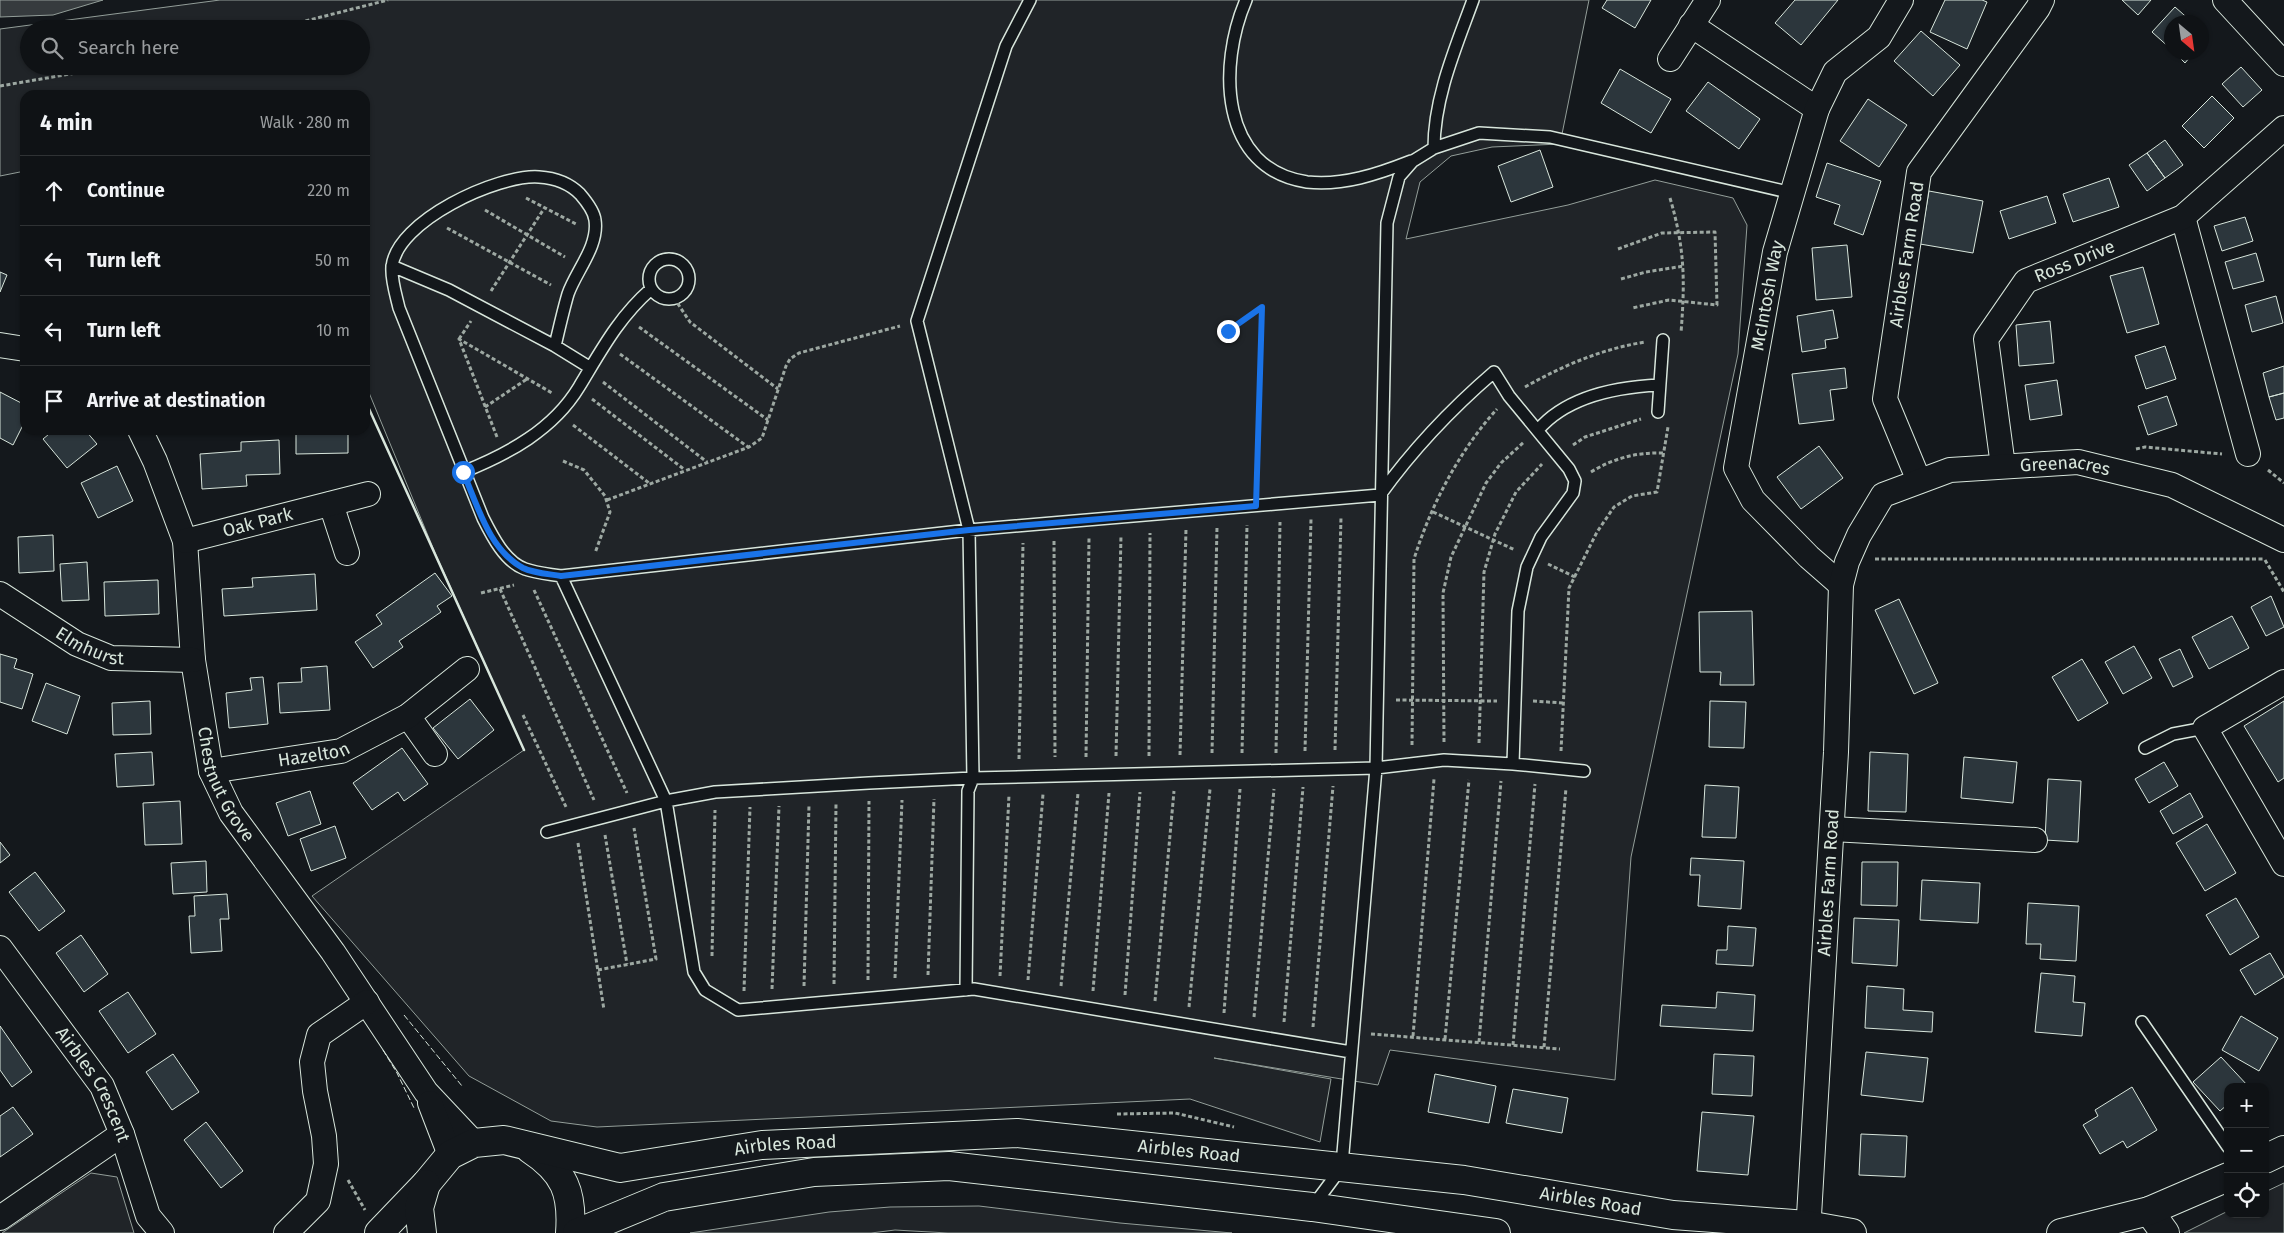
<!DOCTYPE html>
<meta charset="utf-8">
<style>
body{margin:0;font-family:"Fira Sans",sans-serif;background:#1d2022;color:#f1f3f6}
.controls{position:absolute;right:15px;bottom:15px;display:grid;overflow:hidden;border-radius:10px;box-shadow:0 1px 4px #0004}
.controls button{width:45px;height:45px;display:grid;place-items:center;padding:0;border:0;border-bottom:1px solid #2f3234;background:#0f1215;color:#f1f3f6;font:25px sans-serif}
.compass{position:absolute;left:2164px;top:15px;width:45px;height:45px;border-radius:50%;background:#0f1215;box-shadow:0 1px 4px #0004;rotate:151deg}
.stop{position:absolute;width:15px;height:15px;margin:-11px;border:4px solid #1a73e8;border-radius:50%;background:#fff}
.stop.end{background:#1a73e8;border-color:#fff;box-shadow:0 1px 5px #0008}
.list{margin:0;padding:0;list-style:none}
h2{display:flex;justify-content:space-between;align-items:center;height:65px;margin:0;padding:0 20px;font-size:21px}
h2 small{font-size:16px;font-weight:400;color:#9b9ea0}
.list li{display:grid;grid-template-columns:32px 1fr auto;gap:15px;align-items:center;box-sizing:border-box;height:70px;padding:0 20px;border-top:1px solid #2f3234}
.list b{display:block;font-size:19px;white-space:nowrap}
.list em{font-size:16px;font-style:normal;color:#9b9ea0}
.icon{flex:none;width:28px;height:28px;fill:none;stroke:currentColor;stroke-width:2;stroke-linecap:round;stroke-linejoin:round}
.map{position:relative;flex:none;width:2284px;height:1233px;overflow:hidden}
.search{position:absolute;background:#0f1215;box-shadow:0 1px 4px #0004;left:20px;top:20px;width:350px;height:55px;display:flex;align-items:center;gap:12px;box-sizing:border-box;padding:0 18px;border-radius:28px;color:#9b9ea0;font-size:19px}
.panel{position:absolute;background:#0f1215;box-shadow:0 1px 4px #0004;left:20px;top:90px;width:350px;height:345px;border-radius:15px}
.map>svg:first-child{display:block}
</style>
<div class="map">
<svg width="2284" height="1233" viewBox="0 0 2284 1233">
<rect width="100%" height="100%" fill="#14181c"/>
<!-- green -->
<path fill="#202428" stroke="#939e99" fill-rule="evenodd" d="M 220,0 L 1589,0 L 1560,144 L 1492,147 L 1451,156 L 1420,182 L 1406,239 L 1568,205 L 1655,180 L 1733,198 L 1747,225 L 1738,354 L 1631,857 L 1615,1080 L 1390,1050 L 1378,1085 L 1214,1058 L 1331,1079 L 1320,1142 L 1190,1099 L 597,1127 L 551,1121 L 469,1076 L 312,896 L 524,750 L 436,555 L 365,383 L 365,95 L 25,95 L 25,171 L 0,176 L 0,29 ZM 29,29 L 361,29 L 361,66 L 29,66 Z
M 91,1173 L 117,1177 L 134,1233 L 2,1233 Z
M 2284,1183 L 2284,1233 L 2184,1233 L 2228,1211 L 2228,1214 L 2265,1214 L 2265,1192 Z
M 979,1206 L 1120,1223 L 1232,1233 L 948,1233 L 895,1230 L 871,1233 L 690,1233 L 829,1212 L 890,1207 Z"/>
<!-- water -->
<path fill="#363b3e" stroke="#939e99" d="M 0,0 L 103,0 L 53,15 L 0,17 Z"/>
<!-- building -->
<path fill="#2c363c" stroke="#d8e6dc" d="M 1607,0 L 1651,0 L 1635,28 L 1602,8 Z
M 1795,0 L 1838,0 L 1801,45 L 1775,23 Z
M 1945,0 L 1982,0 L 1987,2 L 1967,49 L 1930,32 Z
M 2122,0 L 2151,0 L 2138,15 Z
M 2175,7 L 2192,22 L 2172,22 L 2172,50 L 2152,32 Z
M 1921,31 L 1960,65 L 1933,96 L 1894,61 Z
M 2174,52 L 2194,52 L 2185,63 Z
M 2241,67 L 2262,90 L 2243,107 L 2222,84 Z
M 1620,69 L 1671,99 L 1651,133 L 1601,103 Z
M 1708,82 L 1760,119 L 1739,149 L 1686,111 Z
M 2212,96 L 2234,118 L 2204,148 L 2182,126 Z
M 1868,99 L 1907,125 L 1879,167 L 1840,141 Z
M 2165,140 L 2183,165 L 2165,178 L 2147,153 Z
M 1540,150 L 1553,187 L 1511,202 L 1498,166 Z
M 2147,153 L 2165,178 L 2147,191 L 2129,165 Z
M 1827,163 L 1881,181 L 1863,235 L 1834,224 L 1840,205 L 1816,197 Z
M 2109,178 L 2119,207 L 2073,222 L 2063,194 Z
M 1929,191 L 1983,201 L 1973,253 L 1920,244 Z
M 2047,196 L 2056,223 L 2009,239 L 2000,211 Z
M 2245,217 L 2253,241 L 2222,251 L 2214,226 Z
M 1847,245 L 1852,297 L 1816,300 L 1812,248 Z
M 2256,253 L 2264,281 L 2233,289 L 2225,262 Z
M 2143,267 L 2159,324 L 2127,333 L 2110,276 Z
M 0,272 L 7,275 L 0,292 Z
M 2276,296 L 2283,323 L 2252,332 L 2245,305 Z
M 1833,310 L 1838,338 L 1825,340 L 1826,348 L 1802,352 L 1797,316 Z
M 2050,321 L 2054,363 L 2019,366 L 2016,325 Z
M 2165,346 L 2176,379 L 2146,389 L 2135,356 Z
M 2284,366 L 2284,393 L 2269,397 L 2263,373 Z
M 1845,368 L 1847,388 L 1830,390 L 1834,420 L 1799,424 L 1792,374 Z
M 2057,380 L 2062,415 L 2030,420 L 2025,385 Z
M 0,392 L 25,405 L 25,421 L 13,445 L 0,438 Z
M 2284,393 L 2284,418 L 2276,420 L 2269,397 Z
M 2167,396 L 2177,425 L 2148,435 L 2138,406 Z
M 54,430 L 85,430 L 97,444 L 67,468 L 43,439 Z
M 296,430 L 348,430 L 348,453 L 296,454 Z
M 279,440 L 280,474 L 246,475 L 247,486 L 202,489 L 200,454 L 241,451 L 241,442 Z
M 1819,446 L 1843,478 L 1801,509 L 1777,477 Z
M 117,466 L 133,501 L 98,518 L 81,483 Z
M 53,535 L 54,571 L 19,573 L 18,537 Z
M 87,562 L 89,600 L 62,601 L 60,564 Z
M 435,573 L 452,596 L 437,606 L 441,612 L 399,641 L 403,647 L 373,668 L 355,642 L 382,624 L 376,615 Z
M 315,574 L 317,610 L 224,616 L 222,589 L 253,587 L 252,578 Z
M 158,580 L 159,614 L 105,616 L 104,582 Z
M 2271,596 L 2284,627 L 2266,636 L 2251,607 Z
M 1899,599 L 1938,683 L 1914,694 L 1875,610 Z
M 1752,611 L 1754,685 L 1720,685 L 1721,672 L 1700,672 L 1699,612 Z
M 2232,616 L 2249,648 L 2209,669 L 2192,637 Z
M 2134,646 L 2152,678 L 2123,694 L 2105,662 Z
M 2180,649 L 2193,677 L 2173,687 L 2159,659 Z
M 0,654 L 17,659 L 14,668 L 33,674 L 22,709 L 0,702 Z
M 2082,659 L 2108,703 L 2078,721 L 2052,677 Z
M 327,666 L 330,710 L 280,713 L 278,683 L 302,682 L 301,668 Z
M 263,677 L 268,724 L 229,728 L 226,693 L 252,690 L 250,678 Z
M 46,683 L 80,696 L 67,734 L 32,721 Z
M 470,699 L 494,730 L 458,759 L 433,728 Z
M 150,701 L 151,734 L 113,735 L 112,703 Z
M 1710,701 L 1746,702 L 1744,748 L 1709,747 Z
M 2284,701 L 2284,778 L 2278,782 L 2244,726 Z
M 402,748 L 428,784 L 404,801 L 398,792 L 372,810 L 353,783 Z
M 152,752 L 154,785 L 117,787 L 115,754 Z
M 1870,752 L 1908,754 L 1906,812 L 1868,811 Z
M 1964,757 L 2017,762 L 2013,803 L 1961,798 Z
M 2164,762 L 2178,786 L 2149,803 L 2135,779 Z
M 2048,779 L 2081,781 L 2078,842 L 2045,840 Z
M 1705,785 L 1739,787 L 1736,838 L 1702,837 Z
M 310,791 L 321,824 L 288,836 L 276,803 Z
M 2190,793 L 2203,817 L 2173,834 L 2160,811 Z
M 180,801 L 182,844 L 145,845 L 143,803 Z
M 2207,824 L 2236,873 L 2205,891 L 2176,843 Z
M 335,826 L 346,858 L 311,871 L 300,839 Z
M 0,842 L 10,855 L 0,863 Z
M 1691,858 L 1744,861 L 1741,909 L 1698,906 L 1700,875 L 1690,875 Z
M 206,861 L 207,892 L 173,894 L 171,863 Z
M 1862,862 L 1898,862 L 1897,906 L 1861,905 Z
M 35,872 L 65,911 L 39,931 L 9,892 Z
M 1922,880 L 1980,883 L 1978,923 L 1920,920 Z
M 227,894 L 229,919 L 220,919 L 222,951 L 191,953 L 189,916 L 195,916 L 194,896 Z
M 2236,898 L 2259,937 L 2230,955 L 2206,915 Z
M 2028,903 L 2079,906 L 2076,961 L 2040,959 L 2041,944 L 2026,944 Z
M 1854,918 L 1899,920 L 1897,966 L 1852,963 Z
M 1728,926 L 1756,928 L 1753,966 L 1716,964 L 1717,950 L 1727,950 Z
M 81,935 L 108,974 L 84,992 L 56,953 Z
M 2270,953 L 2284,977 L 2255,995 L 2240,970 Z
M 2041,973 L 2075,976 L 2073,1002 L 2085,1003 L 2082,1036 L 2035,1032 Z
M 1867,986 L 1904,989 L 1903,1010 L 1933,1012 L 1932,1032 L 1865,1028 Z
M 128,992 L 156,1034 L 128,1053 L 99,1011 Z
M 1717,992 L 1755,995 L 1753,1031 L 1660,1026 L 1662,1005 L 1716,1008 Z
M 2241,1016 L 2278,1038 L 2259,1071 L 2222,1050 Z
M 0,1026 L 32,1072 L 12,1087 L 0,1070 Z
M 1866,1052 L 1928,1058 L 1923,1102 L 1861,1095 Z
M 173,1054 L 199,1092 L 172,1110 L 146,1072 Z
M 1714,1054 L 1754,1056 L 1752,1096 L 1712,1094 Z
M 2221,1057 L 2248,1086 L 2228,1087 L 2228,1104 L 2220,1111 L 2193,1082 Z
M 1435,1074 L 1496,1086 L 1489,1123 L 1428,1112 Z
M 2132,1087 L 2157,1130 L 2127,1148 L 2123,1141 L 2100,1154 L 2083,1125 L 2098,1116 L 2095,1110 Z
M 1513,1089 L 1568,1098 L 1562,1133 L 1506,1123 Z
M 13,1107 L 33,1134 L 0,1157 L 0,1116 Z
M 1702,1112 L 1754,1116 L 1748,1175 L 1697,1171 Z
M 206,1122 L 243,1171 L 221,1188 L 184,1140 Z
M 1861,1134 L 1907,1136 L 1905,1177 L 1859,1175 Z"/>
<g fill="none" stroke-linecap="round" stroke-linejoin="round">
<!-- service casing -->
<g stroke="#d8e6dc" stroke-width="14">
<path id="service" d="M 1246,0 C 1218,65 1219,169 1307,182 C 1343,186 1378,174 1411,161
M 1434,148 C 1434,97 1456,47 1473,0
M649 279a20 20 0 1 1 40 0a20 20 0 1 1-40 0Z
M 392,266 L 449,290 L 555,346
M 1658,412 L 1663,340
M 1538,430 C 1567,396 1616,387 1659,385
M 463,472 C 508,454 553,430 579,387 C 601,351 618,318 651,289
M 561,576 C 549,574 536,573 525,569 C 505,562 492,536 483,518 L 399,308 C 396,295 391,280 392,267 C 396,221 498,174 539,177 C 555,178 569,183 580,194 C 586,201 594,211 595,220 C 599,246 576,271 568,294 C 563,311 559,329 555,346 L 589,367
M 2145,748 L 2173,734 L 2205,728
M 1513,764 L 1518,611 L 1527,567 L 1541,537 L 1573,493 L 1575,481 L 1569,469 L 1509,396 L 1494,372 C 1451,409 1413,449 1380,495 L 969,530 L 561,576 L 666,801 L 715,792 L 869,783 L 973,778 L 1376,768 L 1444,760 L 1513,764 L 1584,771
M 547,832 L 666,801 L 694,972 L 705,990 L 738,1010 L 974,989 L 1351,1052
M 966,990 L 968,791 L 973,778 L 969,530 L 917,321 L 1006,46 L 1030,0
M 2142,1022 L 2228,1147
M 1313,1206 L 1342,1167 L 1343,1153 L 1376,768 L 1387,223 L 1399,177 L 1413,161 L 1434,148 L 1479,133 L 1550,137 L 1792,193"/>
</g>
<!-- minor casing -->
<g stroke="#d8e6dc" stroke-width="26">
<g id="minor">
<path d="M 2225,0 L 2284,64"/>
<path d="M 1691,25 L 1817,109"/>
<path d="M 1670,59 L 1708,0"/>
<path d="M 2183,217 L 2248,454"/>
<path d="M 0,345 L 25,349"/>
<path id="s1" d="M 140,430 L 155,461 L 185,541 L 193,660 L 211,771 L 231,813 L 333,952 L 426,1092 L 474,1143"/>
<path id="s2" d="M 2003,466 L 1986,339 L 2026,281 L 2183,217 L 2284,128"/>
<path id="s3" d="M 1919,481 L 1885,399 L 1919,172 L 2038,8 L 2042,0"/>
<path d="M 331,504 L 347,553"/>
<path id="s4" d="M 185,541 L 368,494"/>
<path id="s5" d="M 1841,585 L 1809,557 L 1753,500 L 1736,468 L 1775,252 L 1817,109 L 1835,72 L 1879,37 L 1901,0"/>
<path id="s6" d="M 0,594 L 77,644 L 111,658 L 193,660"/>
<path d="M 2284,682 L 2205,728 L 2284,864"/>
<path d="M 408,716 L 435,754"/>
<path id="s7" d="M 211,771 L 341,751 L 408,716 L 467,669"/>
<path d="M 1832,829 L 2035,840"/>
<path id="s8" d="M 0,948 L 102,1086 L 122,1134 L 148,1216 L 162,1233"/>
<path d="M 430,1103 L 450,1155"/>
<path d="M 0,1218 L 122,1134"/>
<path d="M 286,1233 L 318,1201 L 326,1164 L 324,1136 L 315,1091 L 312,1062 L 319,1035 L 367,1002"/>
<path id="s9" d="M 1808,1233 L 1836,752 L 1841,585 L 1847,562 L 1859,535 L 1883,495 L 1950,470 L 2078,462 L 2172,485 L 2284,540"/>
</g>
</g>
<!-- tertiary casing -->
<g stroke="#d8e6dc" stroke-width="30">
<path id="tertiary" d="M 2149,1211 L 2165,1233"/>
</g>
<!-- secondary casing -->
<g stroke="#d8e6dc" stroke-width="30">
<g id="secondary">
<path d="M 530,1149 C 565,1172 573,1193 570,1233"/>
<path d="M 2265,1159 L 2284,1150"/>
<path id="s10" d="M 379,1233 L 426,1184 L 450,1155 L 474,1143 L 504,1140 L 620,1168 L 762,1145 L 1017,1133 L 1464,1180 L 1673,1215 L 1807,1225 L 1852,1233"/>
<path d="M 422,1233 L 419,1208 L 426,1184"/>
<path d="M 577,1233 L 664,1197 L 814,1172 L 949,1166 L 1312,1207 L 1496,1233"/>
<path d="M 2061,1233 L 2149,1211 L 2228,1177"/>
</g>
</g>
<!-- path -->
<path stroke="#9da8a2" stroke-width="3" stroke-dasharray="4 2.5" stroke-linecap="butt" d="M 274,29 L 388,0
M 0,86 L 117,66
M 526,198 L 576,224
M 1670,198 C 1685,249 1685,281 1681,333
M 485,210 L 565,257
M 447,228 L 551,285
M 1618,249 L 1662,233 L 1715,232 L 1717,305 L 1669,300 L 1632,308
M 1621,279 L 1646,272 L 1684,266
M 491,291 L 545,207
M 674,298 L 690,322 L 778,389
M 639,327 L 768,420
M 1228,331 L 1262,307 L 1257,488
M 459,339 L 471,321
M 620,354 L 748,447
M 603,382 L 707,462
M 1525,387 C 1564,365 1602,349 1645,342
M 592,399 L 685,470
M 485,407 L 527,379
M 573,425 L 649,483
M 497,437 L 459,339 L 552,393
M 1573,445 L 1585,437 L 1641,419
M 2136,449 L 2145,447 L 2222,454
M 563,461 L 584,470 L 605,496 L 610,512 L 595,553
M 2268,470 L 2284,483
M 1591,472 C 1614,458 1637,452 1664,453
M 607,500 L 749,447 L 762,438 L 786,366 L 790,359 L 799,353 L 900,326
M 1433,512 L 1515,550
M 1054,541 L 1055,757
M 1875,559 L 2263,559
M 2265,560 L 2284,592
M 1548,564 L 1575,577
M 500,589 L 594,800
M 534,590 L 627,793
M 481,593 L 514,585
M 1396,700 L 1497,701
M 1533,701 L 1563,703
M 523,715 L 567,809
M 1444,742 L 1443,593 L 1451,557 L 1486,483 L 1501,463 L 1524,442
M 1479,743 L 1484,572 L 1495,534 L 1516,492 L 1542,464
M 1412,745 L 1414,559 C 1431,505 1459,451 1497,409
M 1335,750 L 1341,517
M 1305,751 L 1311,519
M 1561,751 L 1569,588 L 1597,532 L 1614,507 L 1632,496 L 1657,492 L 1668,427
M 1212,753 L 1217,527
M 1242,753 L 1247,525
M 1276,753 L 1280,522
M 1180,755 L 1186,529
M 1116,756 L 1121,535
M 1149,756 L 1150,533
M 1086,757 L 1089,538
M 1019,759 L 1023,543
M 605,835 L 627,964
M 578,843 L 604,1010
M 712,956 L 715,810
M 598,970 L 656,959 L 634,828
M 928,975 L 934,799
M 1000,976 L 1009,795
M 895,978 L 902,800
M 868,980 L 869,801
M 1028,980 L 1043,794
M 834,984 L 836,803
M 804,986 L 809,805
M 1061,986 L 1078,793
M 772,989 L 779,806
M 744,991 L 750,807
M 1093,991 L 1109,793
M 1125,995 L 1140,792
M 1155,1001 L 1174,791
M 1189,1007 L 1210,789
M 1224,1013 L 1240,789
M 1254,1017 L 1274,789
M 1284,1022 L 1303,787
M 1313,1027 L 1333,786
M 1371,1034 L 1560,1049
M 1413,1036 L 1434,779
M 1445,1039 L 1469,780
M 1479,1042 L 1501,781
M 1513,1045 L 1535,784
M 1544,1047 L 1566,788
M 1117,1114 L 1175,1113 L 1234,1127
M 348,1180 L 365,1210"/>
<!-- service -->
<use href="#service" stroke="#14181c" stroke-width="11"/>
<!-- minor -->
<use href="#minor" stroke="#14181c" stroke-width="24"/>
<!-- tertiary -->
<use href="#tertiary" stroke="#14181c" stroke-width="28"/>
<!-- secondary -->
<use href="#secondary" stroke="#14181c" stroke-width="28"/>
<!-- fence -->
<path stroke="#d8e6dc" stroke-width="1" stroke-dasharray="6 2.5" stroke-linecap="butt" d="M 404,1015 L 462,1086
M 383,1050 L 397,1073 L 415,1110"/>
<!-- wall -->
<path stroke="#d8e6dc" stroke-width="2.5" d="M 365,400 L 524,750"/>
</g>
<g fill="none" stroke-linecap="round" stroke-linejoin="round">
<!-- route -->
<path stroke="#1a73e8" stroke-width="6" d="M 463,472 C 477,504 489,550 523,568 C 533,573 549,574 561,576 L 969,530 L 1256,506 L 1262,307 L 1228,331"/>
</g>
<g text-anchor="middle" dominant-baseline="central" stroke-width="4" stroke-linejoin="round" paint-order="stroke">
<!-- street labels -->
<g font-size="18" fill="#d8e6dc" stroke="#14181c">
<text stroke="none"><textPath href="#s3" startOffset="235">Airbles Farm Road</textPath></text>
<text stroke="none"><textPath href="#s2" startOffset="251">Ross Drive</textPath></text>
<text stroke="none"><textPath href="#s5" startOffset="334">McIntosh Way</textPath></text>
<text stroke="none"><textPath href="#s9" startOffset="936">Greenacres</textPath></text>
<text stroke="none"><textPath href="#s4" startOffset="75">Oak Park</textPath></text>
<text stroke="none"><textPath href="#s6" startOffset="105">Elmhurst</textPath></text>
<text stroke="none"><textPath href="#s7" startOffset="104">Hazelton</textPath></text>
<text stroke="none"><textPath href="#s1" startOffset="369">Chestnut Grove</textPath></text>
<text stroke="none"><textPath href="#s9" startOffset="351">Airbles Farm Road</textPath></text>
<text stroke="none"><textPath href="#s8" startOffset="166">Airbles Crescent</textPath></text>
<text stroke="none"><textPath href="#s10" startOffset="449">Airbles Road</textPath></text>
<text stroke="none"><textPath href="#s10" startOffset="854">Airbles Road</textPath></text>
<text stroke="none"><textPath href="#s10" startOffset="1259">Airbles Road</textPath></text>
</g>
</g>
</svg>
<div class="controls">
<button>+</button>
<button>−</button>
<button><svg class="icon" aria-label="locate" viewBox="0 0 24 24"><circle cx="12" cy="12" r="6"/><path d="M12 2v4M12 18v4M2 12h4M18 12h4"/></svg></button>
</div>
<svg class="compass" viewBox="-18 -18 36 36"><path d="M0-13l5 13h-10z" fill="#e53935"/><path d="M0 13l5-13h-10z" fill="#9b9ea0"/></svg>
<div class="stop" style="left:463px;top:472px"></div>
<div class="stop end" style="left:1228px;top:331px"></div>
<div class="search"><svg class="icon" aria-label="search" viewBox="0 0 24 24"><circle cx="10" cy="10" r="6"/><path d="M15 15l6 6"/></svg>Search here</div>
<section class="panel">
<h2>4 min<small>Walk · 280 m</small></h2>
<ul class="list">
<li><svg class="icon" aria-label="ahead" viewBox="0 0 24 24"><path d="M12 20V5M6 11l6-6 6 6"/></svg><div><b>Continue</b></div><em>220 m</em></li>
<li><svg class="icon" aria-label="left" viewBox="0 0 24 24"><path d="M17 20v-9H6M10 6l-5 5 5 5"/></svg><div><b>Turn left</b></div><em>50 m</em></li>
<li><svg class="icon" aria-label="left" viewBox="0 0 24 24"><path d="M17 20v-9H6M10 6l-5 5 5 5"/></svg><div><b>Turn left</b></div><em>10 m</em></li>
<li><svg class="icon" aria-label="arrive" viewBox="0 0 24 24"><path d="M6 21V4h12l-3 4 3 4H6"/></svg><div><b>Arrive at destination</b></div></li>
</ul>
</section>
</div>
